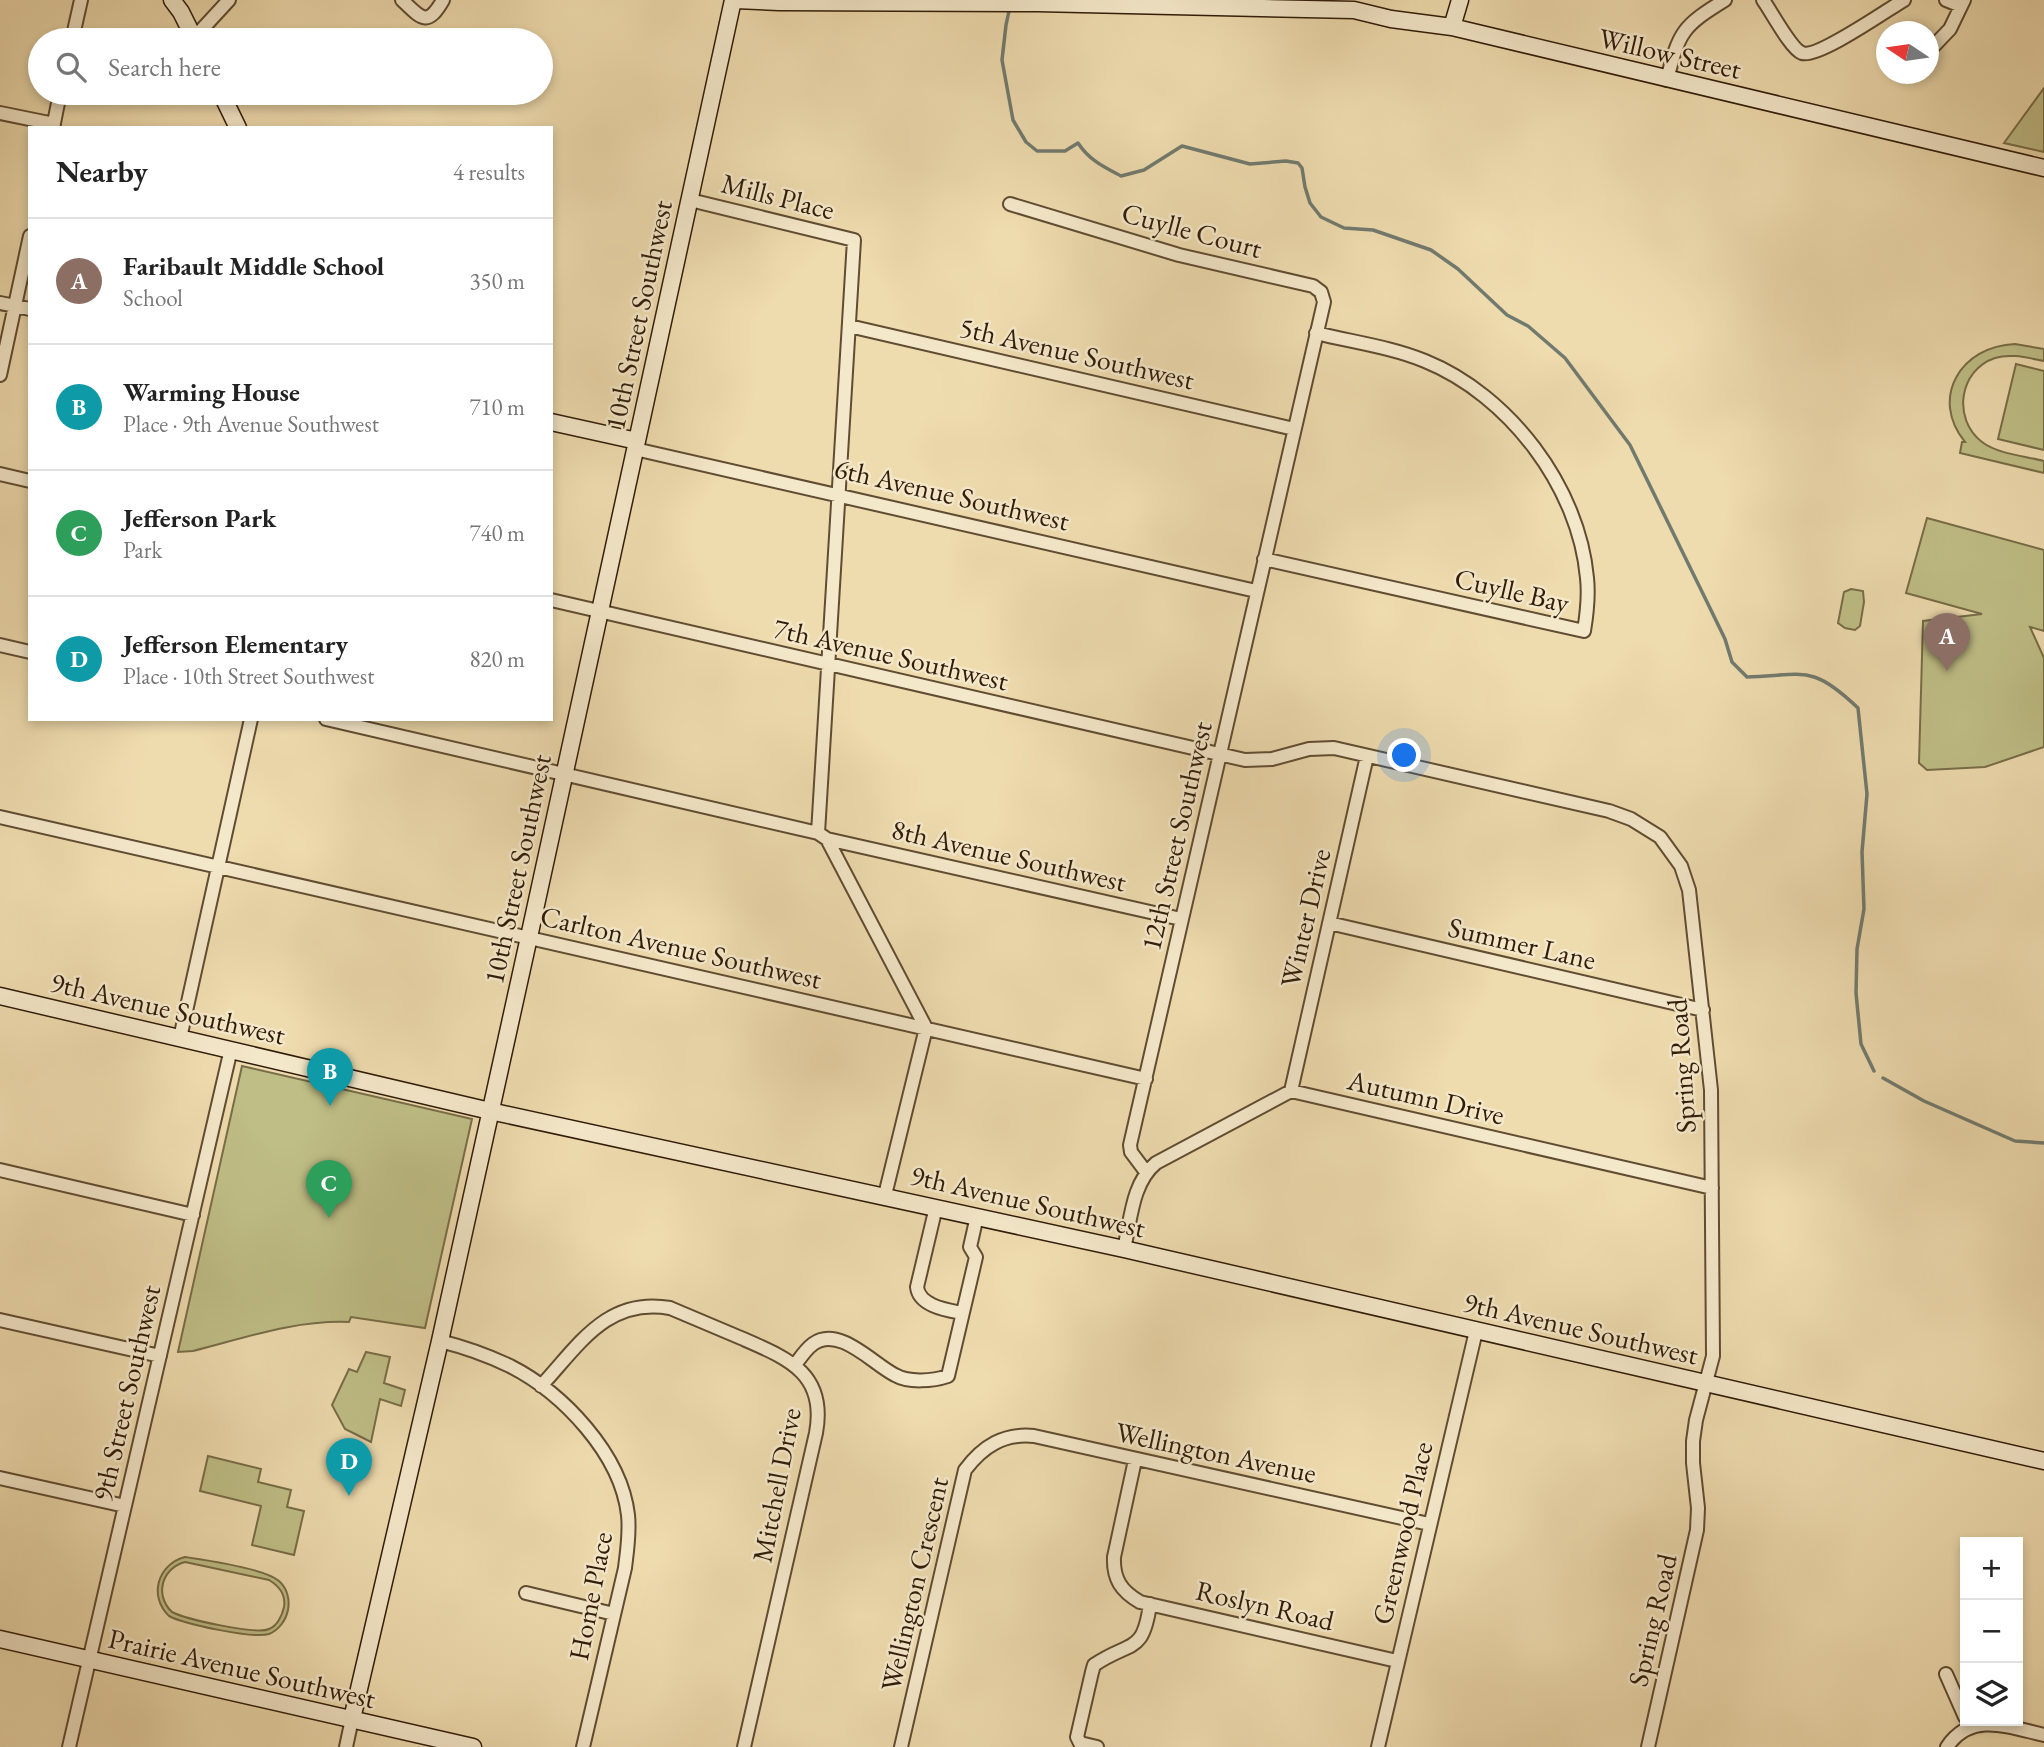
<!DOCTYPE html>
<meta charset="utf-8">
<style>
body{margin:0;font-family:"EB Garamond",serif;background:#f2f2f2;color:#222}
.controls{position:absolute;right:21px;bottom:21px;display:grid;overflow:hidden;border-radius:0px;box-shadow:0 4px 10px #0003}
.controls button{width:63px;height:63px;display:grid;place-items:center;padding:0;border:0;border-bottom:2px solid #e0e0e0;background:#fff;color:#222;font:35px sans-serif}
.compass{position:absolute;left:1876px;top:21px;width:63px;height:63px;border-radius:50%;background:#fff;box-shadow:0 4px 10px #0003;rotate:283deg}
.you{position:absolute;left:1405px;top:756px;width:24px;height:24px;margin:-18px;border:5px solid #fff;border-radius:50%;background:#1a73e8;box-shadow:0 0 0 10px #1a73e833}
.badge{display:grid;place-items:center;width:46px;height:46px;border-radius:50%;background:#8f2418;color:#fff;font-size:23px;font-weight:700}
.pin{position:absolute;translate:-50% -58px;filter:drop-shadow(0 2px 4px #0008)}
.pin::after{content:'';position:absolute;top:37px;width:24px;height:21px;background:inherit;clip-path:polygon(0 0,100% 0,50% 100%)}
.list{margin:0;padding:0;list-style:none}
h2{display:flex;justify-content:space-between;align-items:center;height:91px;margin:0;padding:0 28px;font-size:30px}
h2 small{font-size:23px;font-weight:400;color:#767676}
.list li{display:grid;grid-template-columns:46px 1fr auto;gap:21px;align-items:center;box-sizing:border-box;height:126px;padding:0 28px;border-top:2px solid #e0e0e0}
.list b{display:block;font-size:26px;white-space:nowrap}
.list p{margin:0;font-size:23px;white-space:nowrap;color:#767676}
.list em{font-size:23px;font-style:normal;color:#767676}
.icon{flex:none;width:38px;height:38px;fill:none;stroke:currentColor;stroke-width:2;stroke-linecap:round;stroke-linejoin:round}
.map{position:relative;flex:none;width:2044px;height:1747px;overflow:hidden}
.search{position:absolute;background:#fff;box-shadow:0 4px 10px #0003;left:28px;top:28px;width:525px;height:77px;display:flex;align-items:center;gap:18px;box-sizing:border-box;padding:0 24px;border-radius:38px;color:#767676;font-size:26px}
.panel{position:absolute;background:#fff;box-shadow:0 4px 10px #0003;left:28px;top:126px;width:525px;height:595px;border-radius:0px}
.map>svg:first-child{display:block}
</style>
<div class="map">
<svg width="2044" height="1747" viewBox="0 0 2044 1747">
<rect width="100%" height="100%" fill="#eedbae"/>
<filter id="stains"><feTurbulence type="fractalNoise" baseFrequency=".00286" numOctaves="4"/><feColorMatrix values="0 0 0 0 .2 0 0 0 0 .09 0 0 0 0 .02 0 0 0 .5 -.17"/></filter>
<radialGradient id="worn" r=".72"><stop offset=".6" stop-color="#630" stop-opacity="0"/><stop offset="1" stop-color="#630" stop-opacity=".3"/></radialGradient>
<!-- green -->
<path fill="#bfbe86" stroke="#786d48" stroke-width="2" fill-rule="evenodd" d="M 2044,88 L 2044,152 L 2004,143 Z
M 2015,344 L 2044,349 L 2044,361 C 2028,358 2011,353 1995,358 C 1959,370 1952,419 1982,442 C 1998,454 2024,456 2044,461 L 2044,473 L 1960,453 L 1962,442 L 1965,442 C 1929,398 1961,346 2015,344 Z
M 2016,364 L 2044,371 L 2044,450 L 1998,439 Z
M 1927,518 L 2044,550 L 2044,631 L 2030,627 L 2044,658 L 2044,747 L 1985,767 L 1927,770 L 1919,763 L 1923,621 L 1982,614 L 1906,593 Z
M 1851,589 L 1863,591 L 1864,602 L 1860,626 L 1855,630 L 1845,628 L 1838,623 L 1844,592 Z
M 242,1066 L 472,1119 L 425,1328 L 351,1317 L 349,1322 C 294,1320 245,1338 193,1351 L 178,1352 Z
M 366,1352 L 390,1357 L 384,1383 L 405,1390 L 401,1406 L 380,1399 L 371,1442 L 345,1429 L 332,1405 L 349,1369 L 357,1372 Z
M 208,1456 L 261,1469 L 258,1482 L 291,1490 L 287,1507 L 304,1511 L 294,1555 L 252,1545 L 261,1506 L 200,1491 Z
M 185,1557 C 205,1560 264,1568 279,1581 C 287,1588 290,1599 288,1610 C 286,1620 279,1630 269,1634 C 253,1639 184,1624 169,1616 C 148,1596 158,1564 185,1557 ZM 185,1562 L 269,1580 C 279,1586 286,1595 284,1607 C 282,1616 277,1626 269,1629 C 256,1635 185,1619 172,1612 C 154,1595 162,1568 185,1562 Z"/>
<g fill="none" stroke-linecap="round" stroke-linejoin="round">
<!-- stream -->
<path stroke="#717a6e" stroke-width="3.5" d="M 1009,11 L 1006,25 L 1002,60 L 1013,120 L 1026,142 L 1037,151 L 1065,151 L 1078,143 C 1089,160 1104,167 1121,176 L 1144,170 L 1182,146 L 1250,164 L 1286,161 L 1298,163 L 1302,168 L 1305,187 L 1310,203 L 1321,217 L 1344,228 L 1373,230 L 1431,250 L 1458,269 L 1507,315 L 1528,326 L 1565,358 L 1630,445 L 1708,604 L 1725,639 L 1732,662 L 1747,677 C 1805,675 1812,664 1858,708 L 1867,794 L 1862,852 L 1864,909 L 1857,949 L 1856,993 L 1861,1044 L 1874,1071
M 1883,1078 L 1924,1101 L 2015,1141 L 2044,1143"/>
<!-- street casing -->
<g stroke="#604c32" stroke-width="16">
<path id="street" d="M 402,0 C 421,18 427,28 443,0
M 1763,0 C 1771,11 1791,49 1802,53 C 1817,59 1887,10 1904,0
M 1946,0 L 1961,6
M 194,38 L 229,0
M 72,40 L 81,0
M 1928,52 L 1950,29 L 1964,0
M 1907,76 L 1909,74
M 1667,80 C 1679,31 1683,26 1725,0
M 0,113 L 54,124
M 53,128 L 60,93
M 690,200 L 854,240 L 818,833
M 1010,204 L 1179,255 L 1313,286 L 1321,292 L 1324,302 L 1130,1145 L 1131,1152 L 1146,1172
M 0,303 L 30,309
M 849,326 L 1294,429
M 0,375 L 30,236
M 635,449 L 1256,591
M 0,474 L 30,481
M 1264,559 L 1584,631 C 1587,613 1589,596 1587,578 C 1579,487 1509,395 1425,361 C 1391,347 1352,342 1316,333
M 551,600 L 1245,760 L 1272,759 L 1309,749 L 1334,748 L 1609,811 L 1631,819 L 1660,837 L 1681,866 L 1689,890 L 1711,1090 L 1713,1356 L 1696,1420 L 1693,1441 L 1693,1463 L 1698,1508 L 1697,1530 L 1648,1747
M 0,645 L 30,652
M 326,719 L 818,833 L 827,839 L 1181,919
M 0,817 L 1146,1079
M 827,839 L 926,1028 L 885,1195
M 1329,923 L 1703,1010
M 180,1038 L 251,719
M 1291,1091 L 1367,756
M 0,1170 L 193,1215
M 936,1207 L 917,1287 C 919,1306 947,1310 962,1313
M 1124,1249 C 1131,1219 1132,1183 1156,1163 L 1291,1091 L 1712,1188
M 0,1320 L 160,1356
M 440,1341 C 464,1347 487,1355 510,1366 C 563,1393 621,1454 628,1515 C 630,1533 627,1551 625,1568 L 583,1747
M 795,1365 C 800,1358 806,1349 813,1344 C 839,1325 873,1364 895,1375 C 909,1383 933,1381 948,1376 L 976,1257 L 970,1247 L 977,1216
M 541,1386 C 579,1345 607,1297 670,1308 C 694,1318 717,1328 741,1338 C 787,1358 827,1373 816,1433 L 744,1747
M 1135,1460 L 1114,1557 C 1113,1579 1121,1591 1140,1602 L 1397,1661
M 0,1478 L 125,1506
M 526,1593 L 614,1614
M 1946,1674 L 1965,1717
M 69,1747 L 231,1049
M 346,1747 L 352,1719
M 901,1747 L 965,1470 C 983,1446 1004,1433 1034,1436 L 1429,1524
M 1097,1747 L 1080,1743 L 1077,1737 L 1092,1672 L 1094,1665 C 1131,1640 1143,1655 1150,1604
M 1378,1747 L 1476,1331
M 1947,1747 C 1971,1711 2009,1727 2044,1735"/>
</g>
<!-- secondary casing -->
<g stroke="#311c09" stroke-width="19">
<path id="secondary" d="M 172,0 L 181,12 L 195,40
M 736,0 L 779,2 L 1037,3 L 1354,10 L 1391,19 L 1452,27 L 2044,168
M 1452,27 L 1460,0
M 221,93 L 238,128
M 551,422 L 637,441
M 0,996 L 490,1111 L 1124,1249 L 2044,1461
M 0,1639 L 473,1747
M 352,1719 L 440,1341 L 529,937 L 733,0"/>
</g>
<!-- street -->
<use href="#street" stroke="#f4e8ca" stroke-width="12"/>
<!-- secondary -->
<use href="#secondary" stroke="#f4e8ca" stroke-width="16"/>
</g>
<g text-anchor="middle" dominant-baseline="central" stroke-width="5" stroke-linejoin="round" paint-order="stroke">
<!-- street labels -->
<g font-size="28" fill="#311c09" stroke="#f4e8ca">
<text transform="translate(1670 53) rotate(13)">Willow Street</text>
<text transform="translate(778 196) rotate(14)">Mills Place</text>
<text transform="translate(1192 230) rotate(15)">Cuylle Court</text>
<text transform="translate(638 315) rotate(-78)">10th Street Southwest</text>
<text transform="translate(1077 353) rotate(13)">5th Avenue Southwest</text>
<text transform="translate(952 494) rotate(13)">6th Avenue Southwest</text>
<text transform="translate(1512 590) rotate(13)">Cuylle Bay</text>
<text transform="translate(891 654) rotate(13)">7th Avenue Southwest</text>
<text transform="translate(1176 836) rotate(-77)">12th Street Southwest</text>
<text transform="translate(1009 855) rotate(13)">8th Avenue Southwest</text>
<text transform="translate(517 869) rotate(-78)">10th Street Southwest</text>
<text transform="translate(1305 918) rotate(-77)">Winter Drive</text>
<text transform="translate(1522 943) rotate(13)">Summer Lane</text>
<text transform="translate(681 947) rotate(13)">Carlton Avenue Southwest</text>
<text transform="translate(168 1008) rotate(13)">9th Avenue Southwest</text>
<text transform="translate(1681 1066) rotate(-94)">Spring Road</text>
<text transform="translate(1426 1097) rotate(13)">Autumn Drive</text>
<text transform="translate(1028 1201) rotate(13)">9th Avenue Southwest</text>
<text transform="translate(1581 1328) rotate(13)">9th Avenue Southwest</text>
<text transform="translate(126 1393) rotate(-77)">9th Street Southwest</text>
<text transform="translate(1216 1452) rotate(12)">Wellington Avenue</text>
<text transform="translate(776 1485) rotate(-79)">Mitchell Drive</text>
<text transform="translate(1402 1533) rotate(-77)">Greenwood Place</text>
<text transform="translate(914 1584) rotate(-77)">Wellington Crescent</text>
<text transform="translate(590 1596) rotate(-79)">Home Place</text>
<text transform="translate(1265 1605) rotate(13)">Roslyn Road</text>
<text transform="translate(1652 1620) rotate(-77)">Spring Road</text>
<text transform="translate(242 1668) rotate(13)">Prairie Avenue Southwest</text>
</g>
</g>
<rect width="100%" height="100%" filter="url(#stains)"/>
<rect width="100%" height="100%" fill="url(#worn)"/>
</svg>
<div class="controls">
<button>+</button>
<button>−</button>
<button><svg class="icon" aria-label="layers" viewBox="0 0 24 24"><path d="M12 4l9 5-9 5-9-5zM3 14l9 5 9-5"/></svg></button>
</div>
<svg class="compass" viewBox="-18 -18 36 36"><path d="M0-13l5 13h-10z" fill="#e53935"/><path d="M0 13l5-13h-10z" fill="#767676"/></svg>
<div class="you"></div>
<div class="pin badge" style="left:1947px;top:671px;background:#8d6e63">A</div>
<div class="pin badge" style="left:330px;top:1106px;background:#0f9aa8">B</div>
<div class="pin badge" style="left:329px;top:1218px;background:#2e9e5b">C</div>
<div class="pin badge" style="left:349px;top:1496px;background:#0f9aa8">D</div>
<div class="search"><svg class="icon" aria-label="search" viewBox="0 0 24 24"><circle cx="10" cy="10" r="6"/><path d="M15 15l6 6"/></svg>Search here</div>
<section class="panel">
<h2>Nearby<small>4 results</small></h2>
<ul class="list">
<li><span class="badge" style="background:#8d6e63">A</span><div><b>Faribault Middle School</b><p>School</p></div><em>350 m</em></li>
<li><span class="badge" style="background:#0f9aa8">B</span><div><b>Warming House</b><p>Place · 9th Avenue Southwest</p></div><em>710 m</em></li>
<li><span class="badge" style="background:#2e9e5b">C</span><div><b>Jefferson Park</b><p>Park</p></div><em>740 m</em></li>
<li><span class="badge" style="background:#0f9aa8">D</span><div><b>Jefferson Elementary</b><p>Place · 10th Street Southwest</p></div><em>820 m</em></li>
</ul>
</section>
</div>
